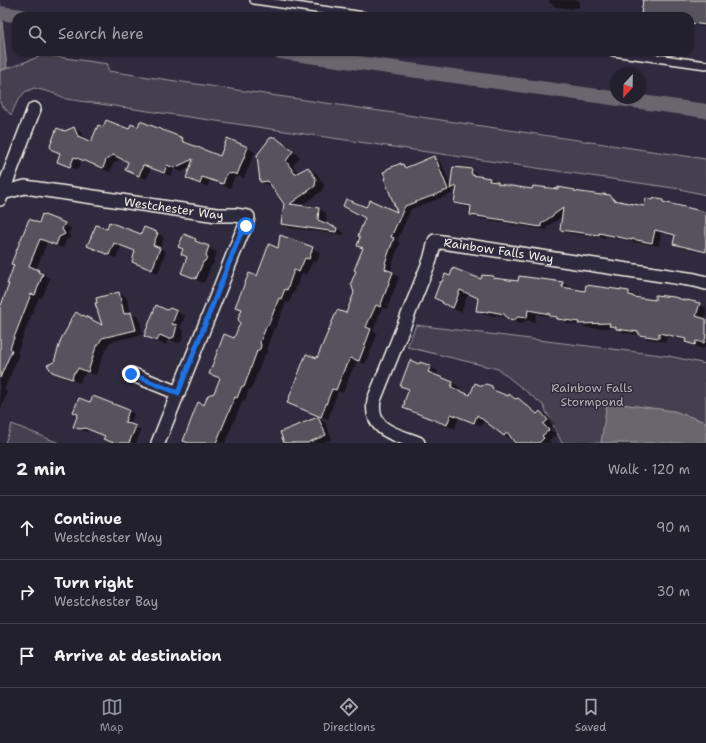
<!DOCTYPE html>
<meta charset="utf-8">
<style>
body{margin:0;font-family:"Shantell Sans",sans-serif;background:#2b2836;color:#f1f3f6}
.compass{position:absolute;left:610px;top:68px;width:36px;height:36px;border-radius:50%;background:#23202e;box-shadow:0 1px 3px #0004;rotate:202deg}
.stop{position:absolute;width:12px;height:12px;margin:-9px;border:3px solid #1a73e8;border-radius:50%;background:#fff}
.stop.end{background:#1a73e8;border-color:#fff;box-shadow:0 1px 4px #0008}
.list{margin:0;padding:0;list-style:none}
h2{display:flex;justify-content:space-between;align-items:center;height:52px;margin:0;padding:0 16px;font-size:17px}
h2 small{font-size:13px;font-weight:400;color:#a3a3aa}
.list li{display:grid;grid-template-columns:26px 1fr auto;gap:12px;align-items:center;box-sizing:border-box;height:64px;padding:0 16px;border-top:1px solid #403e4a}
.list b{display:block;font-size:15px;white-space:nowrap}
.list p{margin:0;font-size:13px;white-space:nowrap;color:#a3a3aa}
.list em{font-size:13px;font-style:normal;color:#a3a3aa}
.icon{flex:none;width:22px;height:22px;fill:none;stroke:currentColor;stroke-width:2;stroke-linecap:round;stroke-linejoin:round}
.map{position:relative;flex:none;width:706px;height:443px;overflow:hidden}
.search{position:absolute;background:#23202e;box-shadow:0 1px 3px #0004;left:12px;right:12px;top:12px;height:44px;display:flex;align-items:center;gap:10px;box-sizing:border-box;padding:0 14px;border-radius:12px;color:#a3a3aa;font-size:15px}
.sheet{height:244px;background:#23202e}
nav{display:flex;justify-content:space-around;align-items:center;box-sizing:border-box;height:56px;border-top:1px solid #403e4a;background:#23202e;font-size:11px;color:#a3a3aa}
nav a{display:grid;justify-items:center;gap:2px}
nav .on{color:#8c9099}
.map>svg:first-child{display:block}
</style>
<div class="map">
<svg width="706" height="443" viewBox="0 0 706 443">
<rect width="100%" height="100%" fill="#2f2a3d"/>
<filter id="ink" filterUnits="userSpaceOnUse"><feTurbulence type="fractalNoise" baseFrequency=".025" numOctaves="2"/><feDisplacementMap in="SourceGraphic" scale="8" xChannelSelector="R" yChannelSelector="G"/><feConvolveMatrix kernelMatrix="1 2 1 2 8 2 1 2 1" color-interpolation-filters="sRGB"/></filter>
<g filter="url(#ink)">
<!-- green -->
<path fill="#454050" stroke="#9c989c" d="M 44,55 L 108,64 L 108,71 L 706,159 L 706,195 L 680,189 L 66,99 C 56,93 45,91 34,88 L 25,92 L 18,100 L 11,115 L 0,103 L 0,71 Z
M 416,325 L 669,356 L 706,364 L 706,443 L 562,443 L 543,405 L 498,369 L 407,347 Z
M 12,424 L 59,443 L 5,443 Z"/>
<!-- water -->
<path fill="#6a6670" stroke="#a19ea0" d="M 0,3 L 7,68 L 0,71 Z
M 607,402 L 674,411 L 706,422 L 706,443 L 601,443 Z"/>
<!-- shadow -->
<path fill="#0007" fill-rule="evenodd" d="M 549,0 L 579,0 L 579,8 L 574,7 L 574,9 L 556,7 L 549,2 Z
M 644,0 L 706,0 L 706,27 L 690,25 L 690,16 L 647,16 L 642,13 Z
M 74,128 L 81,132 L 85,140 L 92,143 L 181,146 L 183,140 L 190,143 L 189,145 L 221,157 L 248,148 L 255,152 L 244,178 L 239,176 L 238,178 L 235,176 L 230,188 L 210,180 L 207,187 L 194,182 L 187,178 L 191,167 L 182,172 L 174,169 L 171,176 L 151,168 L 147,179 L 133,174 L 126,170 L 129,162 L 120,159 L 113,164 L 110,172 L 81,160 L 78,170 L 65,165 L 58,161 L 61,154 L 53,149 L 65,132 Z
M 275,139 L 283,143 L 300,157 L 293,166 L 299,174 L 308,168 L 316,173 L 324,184 L 322,191 L 300,206 L 318,208 L 326,213 L 326,224 L 337,229 L 345,233 L 344,235 L 290,228 L 282,223 L 285,204 L 272,185 L 269,186 L 261,181 Z
M 434,158 L 440,161 L 442,164 L 451,187 L 471,170 L 477,174 L 477,176 L 490,178 L 501,185 L 533,190 L 574,191 L 578,193 L 602,196 L 609,196 L 616,199 L 618,202 L 644,208 L 653,201 L 663,201 L 669,204 L 703,213 L 704,211 L 706,212 L 706,253 L 680,247 L 674,244 L 676,237 L 661,233 L 659,246 L 638,242 L 638,243 L 605,236 L 605,238 L 567,233 L 561,229 L 563,216 L 547,227 L 547,230 L 511,224 L 508,223 L 477,218 L 471,215 L 472,208 L 461,206 L 455,202 L 457,191 L 452,189 L 454,193 L 411,209 L 397,241 L 400,243 L 391,267 L 392,268 L 391,272 L 399,277 L 387,309 L 382,308 L 373,331 L 377,334 L 372,348 L 365,364 L 357,361 L 354,368 L 353,368 L 343,393 L 338,391 L 328,419 L 294,406 L 288,403 L 347,315 L 355,293 L 363,248 L 358,245 L 366,218 L 367,208 L 399,214 L 401,165 L 408,168 ZM 386,263 L 388,263 L 384,274 L 382,273 Z
M 39,224 L 64,224 L 71,228 L 69,234 L 71,238 L 66,240 L 63,248 L 47,242 L 36,270 L 46,275 L 45,276 L 50,278 L 42,298 L 39,297 L 27,326 L 17,353 L 19,354 L 4,390 L 7,392 L 0,411 L 0,308 Z
M 107,230 L 142,236 L 156,233 L 163,236 L 162,237 L 164,238 L 160,248 L 166,252 L 158,273 L 139,265 L 133,261 L 136,252 L 121,246 L 116,258 L 95,250 L 89,246 Z
M 184,235 L 196,240 L 203,245 L 217,252 L 213,260 L 214,262 L 213,265 L 211,266 L 204,283 L 190,277 L 182,273 L 188,258 L 184,249 Z
M 281,236 L 313,248 L 320,253 L 316,263 L 313,261 L 306,275 L 302,273 L 294,293 L 293,293 L 289,303 L 286,302 L 275,329 L 274,328 L 267,347 L 268,350 L 267,353 L 264,355 L 251,390 L 249,389 L 245,401 L 243,400 L 225,443 L 189,443 L 184,440 L 205,406 L 214,394 L 221,378 L 210,373 L 235,339 L 241,323 L 243,310 L 237,306 L 257,277 L 279,249 Z
M 451,277 L 482,280 L 493,277 L 497,280 L 519,283 L 562,283 L 570,287 L 570,289 L 586,292 L 629,292 L 637,296 L 637,298 L 656,301 L 699,304 L 706,308 L 706,347 L 704,347 L 703,349 L 694,346 L 687,342 L 687,341 L 667,336 L 666,342 L 648,339 L 641,335 L 625,333 L 614,328 L 587,328 L 583,326 L 566,323 L 554,317 L 536,314 L 535,322 L 526,320 L 522,324 L 517,323 L 508,317 L 496,315 L 495,316 L 485,315 L 477,310 L 479,298 L 468,294 L 461,312 L 451,308 L 435,298 Z
M 119,293 L 126,297 L 131,313 L 139,318 L 143,334 L 110,342 L 103,355 L 96,375 L 86,372 L 84,376 L 82,376 L 80,383 L 61,376 L 53,371 L 55,362 L 104,327 Z
M 170,309 L 177,312 L 185,316 L 180,328 L 184,331 L 182,341 L 178,343 L 168,339 L 166,345 L 153,340 L 145,335 L 167,311 Z
M 419,365 L 430,367 L 438,371 L 436,376 L 453,383 L 460,388 L 459,391 L 470,396 L 482,387 L 491,387 L 499,392 L 500,394 L 516,400 L 518,399 L 525,403 L 538,414 L 540,412 L 548,416 L 555,424 L 550,428 L 556,435 L 549,440 L 551,443 L 516,443 L 513,438 L 512,439 L 504,435 L 484,419 L 482,426 L 459,417 L 455,429 L 412,412 L 404,407 L 409,390 L 401,386 Z
M 93,398 L 129,411 L 134,414 L 130,425 L 141,430 L 136,443 L 113,443 L 104,439 L 105,436 L 91,430 L 86,432 L 74,426 L 91,403 Z
M 318,418 L 325,422 L 332,439 L 322,443 L 286,443 Z"/>
<g fill="none" stroke-linecap="round" stroke-linejoin="round">
<!-- canal -->
<path stroke="#6a6670" stroke-width="14" d="M 0,13 L 22,16
M 280,52 L 706,111"/>
</g>
<!-- building -->
<path fill="#56525f" stroke="#f4f1e8" d="M 643,0 L 706,0 L 706,25 L 690,23 L 690,16 L 657,16 L 641,14 Z
M 106,120 L 129,129 L 131,124 L 138,127 L 140,121 L 183,138 L 182,141 L 220,156 L 227,138 L 248,147 L 237,175 L 232,173 L 231,174 L 227,173 L 223,184 L 202,177 L 200,184 L 186,178 L 193,159 L 174,168 L 167,165 L 164,173 L 143,165 L 139,176 L 125,170 L 128,162 L 113,155 L 106,160 L 103,168 L 74,157 L 70,167 L 57,162 L 60,153 L 52,150 L 50,146 L 57,128 L 65,131 L 74,127 L 78,136 L 91,142 L 98,125 L 103,127 Z
M 275,137 L 293,151 L 286,161 L 295,174 L 308,167 L 316,179 L 315,186 L 290,204 L 319,208 L 318,220 L 337,228 L 336,232 L 281,224 L 284,204 L 268,181 L 260,182 L 257,155 L 270,138 Z
M 434,156 L 435,160 L 436,159 L 448,190 L 405,206 L 391,237 L 394,238 L 385,263 L 386,264 L 385,269 L 393,272 L 380,307 L 376,305 L 366,327 L 371,329 L 359,361 L 350,358 L 347,365 L 346,365 L 336,390 L 332,389 L 321,417 L 287,403 L 306,354 L 317,358 L 337,310 L 346,313 L 354,293 L 351,283 L 356,271 L 354,270 L 363,248 L 357,246 L 360,237 L 358,236 L 365,218 L 343,206 L 346,199 L 366,207 L 370,200 L 397,212 L 384,178 L 386,178 L 383,172 L 386,171 L 387,169 L 401,163 L 401,165 L 403,164 L 405,168 Z
M 453,167 L 472,169 L 471,173 L 472,173 L 472,175 L 490,178 L 489,181 L 498,182 L 498,184 L 532,189 L 533,186 L 558,189 L 558,187 L 575,190 L 574,191 L 601,195 L 603,194 L 610,195 L 614,200 L 644,206 L 646,198 L 653,200 L 653,198 L 663,200 L 663,202 L 706,212 L 706,252 L 673,244 L 675,235 L 655,230 L 652,243 L 632,239 L 632,240 L 599,233 L 599,235 L 560,230 L 563,208 L 541,224 L 541,227 L 504,221 L 504,220 L 470,215 L 471,206 L 454,203 L 457,186 L 450,189 Z
M 42,214 L 65,223 L 62,229 L 65,234 L 59,237 L 56,245 L 40,239 L 29,266 L 39,270 L 38,272 L 43,274 L 35,295 L 31,294 L 10,348 L 12,350 L 0,378 L 0,308 L 9,284 L 7,284 L 14,265 L 11,264 L 29,219 L 39,223 Z
M 109,222 L 141,234 L 144,227 L 157,232 L 156,233 L 158,233 L 153,245 L 160,248 L 152,270 L 132,262 L 135,251 L 114,243 L 109,255 L 87,246 L 96,225 L 107,229 Z
M 184,234 L 196,239 L 195,241 L 209,246 L 206,255 L 207,257 L 205,261 L 203,262 L 196,279 L 181,273 L 187,257 L 181,254 L 183,249 L 178,247 Z
M 280,235 L 313,247 L 309,259 L 305,258 L 299,272 L 294,270 L 287,290 L 285,289 L 281,299 L 279,298 L 268,326 L 267,325 L 260,342 L 261,345 L 260,349 L 257,351 L 244,387 L 242,386 L 237,398 L 235,397 L 216,443 L 189,443 L 183,441 L 198,402 L 204,405 L 208,395 L 214,393 L 220,378 L 209,374 L 224,334 L 234,338 L 240,323 L 238,319 L 242,309 L 235,307 L 249,273 L 257,276 L 269,244 L 278,248 Z
M 453,268 L 481,279 L 482,275 L 494,276 L 493,278 L 518,281 L 519,276 L 563,282 L 562,287 L 585,291 L 586,285 L 629,291 L 629,295 L 633,296 L 633,297 L 655,300 L 655,295 L 674,297 L 687,301 L 687,300 L 700,303 L 696,316 L 706,319 L 706,336 L 704,343 L 696,341 L 695,345 L 685,342 L 686,339 L 659,333 L 659,338 L 639,335 L 639,332 L 616,329 L 616,327 L 609,326 L 610,323 L 578,324 L 579,322 L 557,319 L 557,317 L 549,316 L 550,314 L 528,310 L 527,318 L 518,317 L 514,320 L 508,319 L 504,314 L 488,311 L 488,312 L 476,311 L 478,298 L 460,290 L 453,308 L 442,303 L 443,302 L 434,298 L 440,282 L 442,282 L 445,274 L 450,276 Z
M 119,292 L 124,314 L 131,312 L 136,330 L 102,338 L 95,350 L 88,372 L 78,368 L 76,372 L 74,372 L 72,379 L 52,372 L 47,365 L 54,362 L 61,339 L 68,327 L 71,318 L 73,317 L 76,312 L 82,316 L 83,315 L 102,325 L 95,303 L 97,303 L 96,298 Z
M 156,305 L 167,310 L 170,308 L 177,311 L 172,324 L 177,325 L 174,337 L 169,339 L 160,335 L 157,341 L 144,336 Z
M 410,360 L 419,364 L 420,362 L 431,366 L 428,372 L 453,382 L 451,387 L 470,395 L 475,383 L 482,386 L 486,384 L 492,386 L 493,390 L 508,396 L 509,394 L 515,399 L 518,398 L 537,414 L 540,411 L 548,420 L 543,424 L 549,430 L 542,436 L 544,438 L 539,443 L 515,443 L 507,432 L 504,436 L 477,415 L 474,423 L 451,414 L 447,425 L 403,408 L 405,402 L 404,402 L 409,389 L 400,386 Z
M 93,396 L 129,410 L 125,422 L 136,426 L 129,443 L 114,443 L 103,439 L 105,436 L 85,428 L 80,429 L 73,427 L 78,414 L 73,412 L 79,398 L 90,402 Z
M 318,417 L 326,435 L 307,443 L 284,443 L 280,432 Z"/>
<g fill="none" stroke-linecap="round" stroke-linejoin="round">
<!-- lane casing -->
<g stroke="#f4f1e8" stroke-width="10">
<path id="lane" d="M 254,0 L 364,16
M 613,52 L 706,65"/>
</g>
<!-- street casing -->
<g stroke="#f4f1e8" stroke-width="16">
<g id="street">
<path id="s1" d="M 2,193 L 25,187 L 217,215 L 235,215 L 248,217 L 246,226 L 241,235 L 158,443"/>
<path d="M 0,199 L 34,109"/>
<path d="M 131,374 L 178,393"/>
<path id="s2" d="M 418,443 C 395,434 369,431 374,400 L 430,260 L 435,241 L 695,280 L 706,283"/>
</g>
</g>
<!-- lane -->
<use href="#lane" stroke="#2f2a3d" stroke-width="7"/>
<!-- street -->
<use href="#street" stroke="#2f2a3d" stroke-width="13"/>
</g>
</g>
<g fill="none" stroke-linecap="round" stroke-linejoin="round" filter="url(#ink)">
<!-- route -->
<path stroke="#1a73e8" stroke-width="5" d="M 131,374 L 178,393 L 240,235 L 246,226"/>
</g>
<g text-anchor="middle" dominant-baseline="central" stroke-width="3" stroke-linejoin="round" paint-order="stroke">
<!-- street labels -->
<g font-size="12" fill="#f4f1e8" stroke="#2f2a3d">
<text stroke="none"><textPath href="#s1" startOffset="174">Westchester Way</textPath></text>
<text stroke="none"><textPath href="#s2" startOffset="304">Rainbow Falls Way</textPath></text>
</g>
<!-- park labels -->
<g font-size="12" fill="#b7b3b3" stroke="#2f2a3d">
<text x="592" y="388">Rainbow Falls<tspan x="592" dy="14">Stormpond</tspan></text>
</g>
</g>
</svg>
<svg class="compass" viewBox="-18 -18 36 36"><path d="M0-13l5 13h-10z" fill="#e53935"/><path d="M0 13l5-13h-10z" fill="#a3a3aa"/></svg>
<div class="stop" style="left:246px;top:226px"></div>
<div class="stop end" style="left:131px;top:374px"></div>
<div class="search"><svg class="icon" aria-label="search" viewBox="0 0 24 24"><circle cx="10" cy="10" r="6"/><path d="M15 15l6 6"/></svg>Search here</div>
</div>
<section class="sheet">
<h2>2 min<small>Walk · 120 m</small></h2>
<ul class="list">
<li><svg class="icon" aria-label="ahead" viewBox="0 0 24 24"><path d="M12 20V5M6 11l6-6 6 6"/></svg><div><b>Continue</b><p>Westchester Way</p></div><em>90 m</em></li>
<li><svg class="icon" aria-label="right" viewBox="0 0 24 24"><path d="M7 20v-9h11M14 6l5 5-5 5"/></svg><div><b>Turn right</b><p>Westchester Bay</p></div><em>30 m</em></li>
<li><svg class="icon" aria-label="arrive" viewBox="0 0 24 24"><path d="M6 21V4h12l-3 4 3 4H6"/></svg><div><b>Arrive at destination</b></div></li>
</ul>
</section>
<nav>
<a class="on"><svg class="icon" aria-label="map" viewBox="0 0 24 24"><path d="M3 6l6-2 6 2 6-2v14l-6 2-6-2-6 2zM9 4v14M15 6v14"/></svg>Map</a>
<a><svg class="icon" aria-label="directions" viewBox="0 0 24 24"><path d="M12 3l9 9-9 9-9-9zM9 14v-3h6M13 9l2 2-2 2"/></svg>Directions</a>
<a><svg class="icon" aria-label="saved" viewBox="0 0 24 24"><path d="M7 4h10v16l-5-4-5 4z"/></svg>Saved</a>
</nav>
